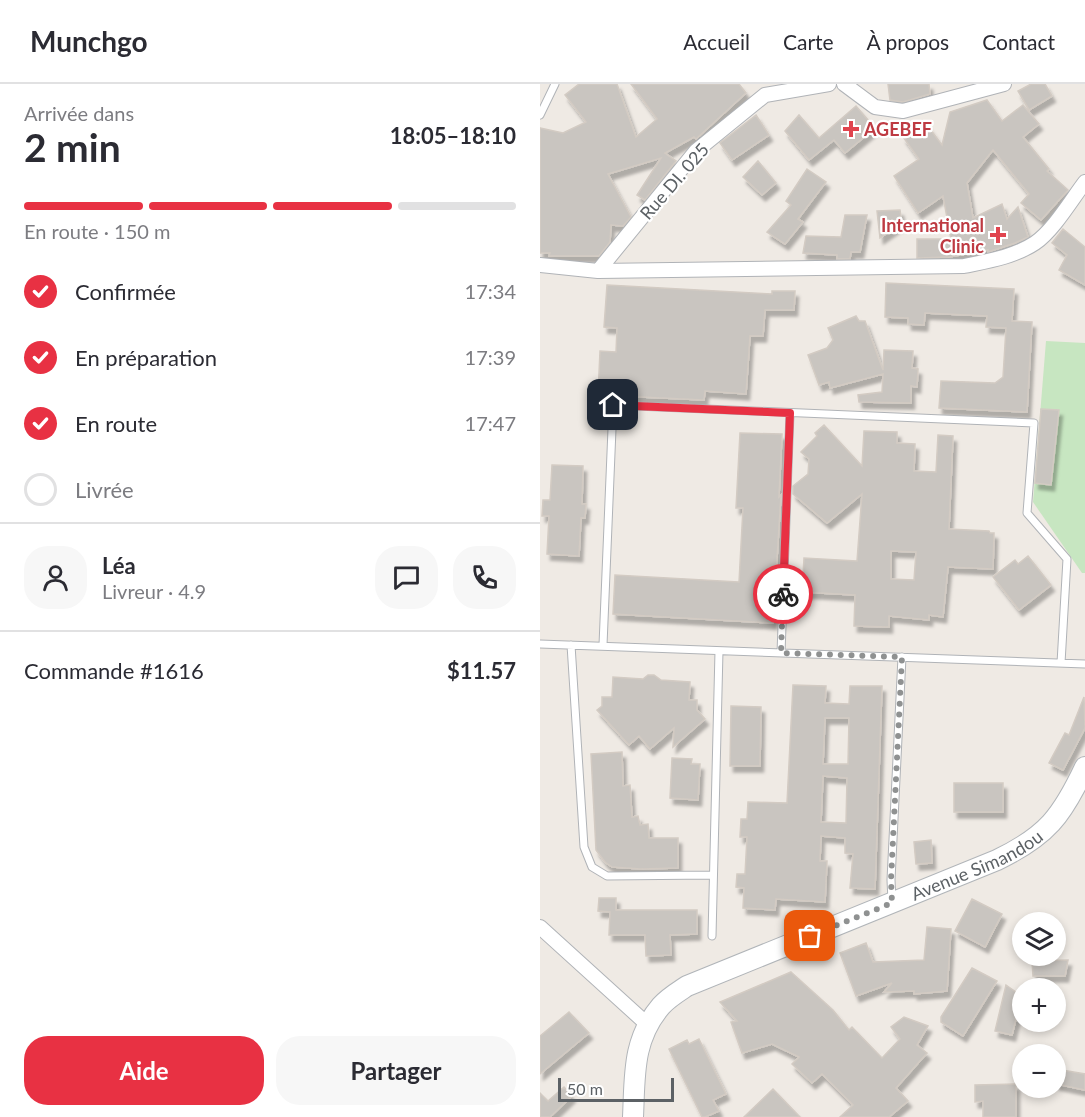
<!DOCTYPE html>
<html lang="fr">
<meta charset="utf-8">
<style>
:root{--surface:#fff;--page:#f7f7f7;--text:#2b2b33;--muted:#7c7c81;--line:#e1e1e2;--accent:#e83143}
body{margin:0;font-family:Lato,sans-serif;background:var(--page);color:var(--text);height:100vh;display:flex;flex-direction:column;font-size:22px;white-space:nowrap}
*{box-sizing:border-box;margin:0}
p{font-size:20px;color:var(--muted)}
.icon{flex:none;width:33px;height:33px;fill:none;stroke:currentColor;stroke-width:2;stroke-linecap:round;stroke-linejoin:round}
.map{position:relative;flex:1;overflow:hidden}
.sheet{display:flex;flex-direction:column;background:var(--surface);width:540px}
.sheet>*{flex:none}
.tools{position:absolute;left:472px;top:828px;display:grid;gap:12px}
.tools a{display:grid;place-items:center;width:54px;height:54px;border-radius:50%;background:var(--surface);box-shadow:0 3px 9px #0003;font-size:30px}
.scale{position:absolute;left:18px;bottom:15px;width:116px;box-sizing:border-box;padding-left:6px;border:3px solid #5c6165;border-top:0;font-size:16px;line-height:21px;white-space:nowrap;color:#5c6165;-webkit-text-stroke:4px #fff;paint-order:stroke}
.pin{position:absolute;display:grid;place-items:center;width:51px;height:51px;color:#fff;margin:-26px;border-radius:12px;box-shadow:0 3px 9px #0006}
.courier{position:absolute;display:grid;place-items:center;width:60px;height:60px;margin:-30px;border:4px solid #e83143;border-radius:50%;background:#fff;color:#222;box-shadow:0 2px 8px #0007}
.head em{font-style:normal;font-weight:700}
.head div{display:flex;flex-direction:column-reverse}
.head{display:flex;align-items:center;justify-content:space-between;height:102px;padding:0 24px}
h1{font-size:39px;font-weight:700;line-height:45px}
.bar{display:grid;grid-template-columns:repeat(4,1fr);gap:9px 6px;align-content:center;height:72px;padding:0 24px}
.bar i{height:8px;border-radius:4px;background:var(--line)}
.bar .on{background:var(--accent)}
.bar p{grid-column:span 4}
.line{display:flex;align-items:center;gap:15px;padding:0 24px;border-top:2px solid var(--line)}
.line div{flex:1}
.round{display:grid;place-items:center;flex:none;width:63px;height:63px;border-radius:24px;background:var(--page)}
ol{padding:0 24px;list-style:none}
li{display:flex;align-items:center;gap:18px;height:66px}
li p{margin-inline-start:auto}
li .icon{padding:6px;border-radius:50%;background:var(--accent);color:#fff;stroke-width:4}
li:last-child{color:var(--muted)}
li i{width:33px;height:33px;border:3px solid var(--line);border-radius:50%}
.cta{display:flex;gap:12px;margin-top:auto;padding:12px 24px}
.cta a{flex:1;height:69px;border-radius:24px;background:var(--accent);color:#fff;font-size:24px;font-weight:700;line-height:69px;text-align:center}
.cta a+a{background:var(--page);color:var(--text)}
header{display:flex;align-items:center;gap:36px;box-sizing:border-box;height:84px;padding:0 30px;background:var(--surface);border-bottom:2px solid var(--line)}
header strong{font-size:28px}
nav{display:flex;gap:33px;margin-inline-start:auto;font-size:21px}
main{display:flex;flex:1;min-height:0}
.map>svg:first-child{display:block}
</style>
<header>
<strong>Munchgo</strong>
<nav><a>Accueil</a><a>Carte</a><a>À propos</a><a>Contact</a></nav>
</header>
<main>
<section class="sheet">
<div class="head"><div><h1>2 min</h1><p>Arrivée dans</p></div><em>18:05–18:10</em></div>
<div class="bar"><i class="on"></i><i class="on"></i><i class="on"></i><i></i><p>En route · 150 m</p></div>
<ol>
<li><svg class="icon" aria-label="check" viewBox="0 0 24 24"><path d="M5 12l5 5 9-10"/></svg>Confirmée<p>17:34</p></li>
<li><svg class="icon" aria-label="check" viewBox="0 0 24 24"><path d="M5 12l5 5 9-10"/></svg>En préparation<p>17:39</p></li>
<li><svg class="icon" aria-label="check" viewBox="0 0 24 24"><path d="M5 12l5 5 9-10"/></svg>En route<p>17:47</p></li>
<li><i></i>Livrée</li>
</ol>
<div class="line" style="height:108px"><a class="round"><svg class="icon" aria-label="person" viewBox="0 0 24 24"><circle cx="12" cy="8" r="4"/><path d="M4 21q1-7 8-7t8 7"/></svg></a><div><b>Léa</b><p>Livreur · 4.9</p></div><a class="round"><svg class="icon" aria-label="chat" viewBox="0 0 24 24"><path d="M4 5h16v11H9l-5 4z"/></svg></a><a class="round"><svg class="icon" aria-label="phone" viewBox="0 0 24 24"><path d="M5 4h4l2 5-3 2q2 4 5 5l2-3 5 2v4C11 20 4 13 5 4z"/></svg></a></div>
<div class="line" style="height:78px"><div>Commande #1616</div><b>$11.57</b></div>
<div class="cta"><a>Aide</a><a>Partager</a></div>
</section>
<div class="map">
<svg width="545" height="1033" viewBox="0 0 545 1033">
<defs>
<filter id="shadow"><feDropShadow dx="3.5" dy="6" stdDeviation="1.5" flood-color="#0004"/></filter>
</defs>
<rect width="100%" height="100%" fill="#efeae4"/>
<path fill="#c7e6c1" d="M506,257L545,259V489H542L493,418Z"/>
<path fill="#c9c5c0" stroke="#d3cbc3" stroke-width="1.5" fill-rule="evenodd" filter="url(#shadow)" d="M39,0H77L96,53L117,35L91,0H199L206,9L156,55L154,53L125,69L136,77L105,116L97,111L121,74L68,90L91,133L83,142L71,141L70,158L59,172H9L10,169H0V44L23,49L46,38L25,11Z
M348,0H389L390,10L363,18L350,16Z
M491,0H505L512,12L489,26L478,7Z
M447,16L462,37L483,21L499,40L483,53L509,85L507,87L528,106L501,136L481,119L489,110L453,66L427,99L433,134L462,120L467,135L478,123L488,153L475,159L448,168V166L409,173L377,174V155H411L403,112L378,129L354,92L379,75L363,53L385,38L402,61L410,28Z
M316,22L335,44L305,69L294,56L269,76L245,47L259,31L279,54Z
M216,31L229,51L192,76L180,59Z
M218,77L236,99L222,111L203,93Z
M267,85L286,98L258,135L263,138L245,160L227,148L251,121L246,117Z
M360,126L362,139L340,154L337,127Z
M305,131H327L320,168H311L310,175H297V171L263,169L266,152L301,153Z
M523,145L545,163V201L519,186L527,171L512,159Z
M346,199L474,205L472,237L492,238L487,328L399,324L401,297L455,299L463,293L466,244L446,243L447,232L385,229L384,241L368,240V234L345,233Z
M67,201L232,210V207H255L254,226H225L223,252H210L206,310L165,307L164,316L58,311L60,267L76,268L77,244L64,243Z
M316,232L319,237H325L343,286L344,266L373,267L372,284L378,285L377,303L371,302V319L319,318L318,311L342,308L343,290L290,304L289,298L279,301L268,271L287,264L293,256L288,244Z
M501,325L519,326L511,401L495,399Z
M284,341L322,382L324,347L357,348V359L375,360L374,387L396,388L398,351L413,352L409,445L449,447L450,449H454L453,485L408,483L403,533L389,531V536L349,532V543L314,542L315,511L262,508L264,474L317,477L322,410L287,439L253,410V402L268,390L269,375L261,368L277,352L275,349ZM351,467L376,468L374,496L351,495Z
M200,349L242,350L239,413L241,411L233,539L73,530L75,491L199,498L203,424H196Z
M12,381L43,382L42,420H46L45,434H41L39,472L7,470L9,432H2L3,416H10Z
M488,472L511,501L479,526L453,493L475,476L478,480Z
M108,591H114L121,596L150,598L149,616H157V626L165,635L133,663L134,644L110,665L99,652L89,661L57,626L62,622V613H72L73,593L103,595Z
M253,601L286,602L285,619L309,620L310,602H342L335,805L310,804L313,770L305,769V754L281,752L280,777H287L285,818L236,815L235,826L203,824L204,804L196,803L197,790H205L207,753H200L201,735H207L208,718L247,719ZM285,634H309L308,680H283ZM283,692L307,694L306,739L281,738Z
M544,613L545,644L523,686L509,679L525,649L529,651Z
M191,622L221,623L220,682H190Z
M82,668L83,702L90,701L92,733L98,732L100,741L108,740L109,754H138V784L101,785L72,783L65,778L56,766L51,670Z
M132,674L152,675L151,680H160L158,716L130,714Z
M414,699H463V728H414Z
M391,756L392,779L376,780L374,758Z
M59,814H76V826H157V850L130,851L131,871L106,872L105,851H69L70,828L58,827Z
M432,815L462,830L445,863L415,847Z
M387,843L411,845L407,907L374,910V907L344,908L352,899L316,912L300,869L326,859L333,878L384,876Z
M528,876L525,892H493L492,877Z
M432,884L457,897L423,952L401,938V933Z
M251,888L293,926L309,946L312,943L342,974L360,955L351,943L364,933L388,942L377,961L387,969L356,1004L368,1017L349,1033H300L313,1021L282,990L272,999L252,980L259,973L232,960L202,969L191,938L197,937L180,918Z
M466,901L483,913V932L477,931L472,951L455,947Z
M29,928L49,949L0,990V952Z
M159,955L186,1010L173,1016L179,1027L165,1033H162L129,965L147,956L149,960Z
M516,985L545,990V1006L516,1000Z
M476,1000V1033H443V1017L435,1018V1001Z
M24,1003L32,1012L10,1033H0V1009L8,1017Z
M233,1005L260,1033H204Z"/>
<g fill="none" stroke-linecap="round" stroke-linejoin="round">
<g stroke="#b0b3b7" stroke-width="9">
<path id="service" d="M0,31L15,0
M0,560L545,580
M31,561L44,763L52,783L67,792L173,791
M63,561L73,321L494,339L487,429L527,475L521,579
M241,569L250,329
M352,817L351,796L362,573
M172,852L179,567"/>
</g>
<g stroke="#b0b3b7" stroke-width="16">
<path id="minor" d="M304,0L335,23L363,27L464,0
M0,181L58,187L424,182C448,177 474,173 495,159C513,147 532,115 545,98
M58,187L156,67L225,11L289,0
M0,843L108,941"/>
</g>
<g stroke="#b1b5b9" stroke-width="22">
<g id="secondary">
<path id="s1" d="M93,1033C95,992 92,956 121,922C128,914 138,908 147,902L457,776C507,752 522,732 545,683"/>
</g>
</g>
<use href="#service" stroke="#fff" stroke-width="7"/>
<use href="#minor" stroke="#fff" stroke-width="14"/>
<use href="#secondary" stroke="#fff" stroke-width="20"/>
</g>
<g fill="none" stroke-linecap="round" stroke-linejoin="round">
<path stroke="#8f9191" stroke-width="6" stroke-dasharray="0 10.8" d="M243,510L241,569L362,573L351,796L352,819L270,852"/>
<path stroke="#e83143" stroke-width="8" d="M73,321L250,329L243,510"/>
</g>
<g fill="#e0444e" stroke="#fff" stroke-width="2">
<path d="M308 36h6v6h6v6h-6v6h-6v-6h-6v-6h6z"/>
<path d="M455 142h6v6h6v6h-6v6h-6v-6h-6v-6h6z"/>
</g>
<g text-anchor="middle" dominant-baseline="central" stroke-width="4.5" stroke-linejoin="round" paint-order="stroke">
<g font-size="18" font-weight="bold" fill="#be3a42" stroke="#fff" text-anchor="start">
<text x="324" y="45">AGEBEF</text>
<text x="444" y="141" text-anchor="end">International<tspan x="444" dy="21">Clinic</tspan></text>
</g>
<g font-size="18" fill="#5c6165" stroke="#fff">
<text transform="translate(134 97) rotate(-49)">Rue DI. 025</text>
<text stroke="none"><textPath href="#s1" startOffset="464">Avenue Simandou</textPath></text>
</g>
</g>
</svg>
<div class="tools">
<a><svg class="icon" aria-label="layers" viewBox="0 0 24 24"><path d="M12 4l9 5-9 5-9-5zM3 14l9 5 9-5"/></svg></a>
<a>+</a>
<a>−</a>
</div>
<div class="scale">50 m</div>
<div class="pin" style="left:270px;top:852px;background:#ea580c"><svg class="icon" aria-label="bag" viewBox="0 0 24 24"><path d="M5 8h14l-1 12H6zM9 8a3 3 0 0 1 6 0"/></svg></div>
<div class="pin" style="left:73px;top:321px;background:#1f2937"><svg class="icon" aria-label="home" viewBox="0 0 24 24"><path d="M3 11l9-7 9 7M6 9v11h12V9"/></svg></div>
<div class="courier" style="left:243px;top:510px"><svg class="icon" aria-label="bike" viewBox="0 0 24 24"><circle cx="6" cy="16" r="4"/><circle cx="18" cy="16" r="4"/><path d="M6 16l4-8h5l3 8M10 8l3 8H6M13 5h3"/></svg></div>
</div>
</main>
